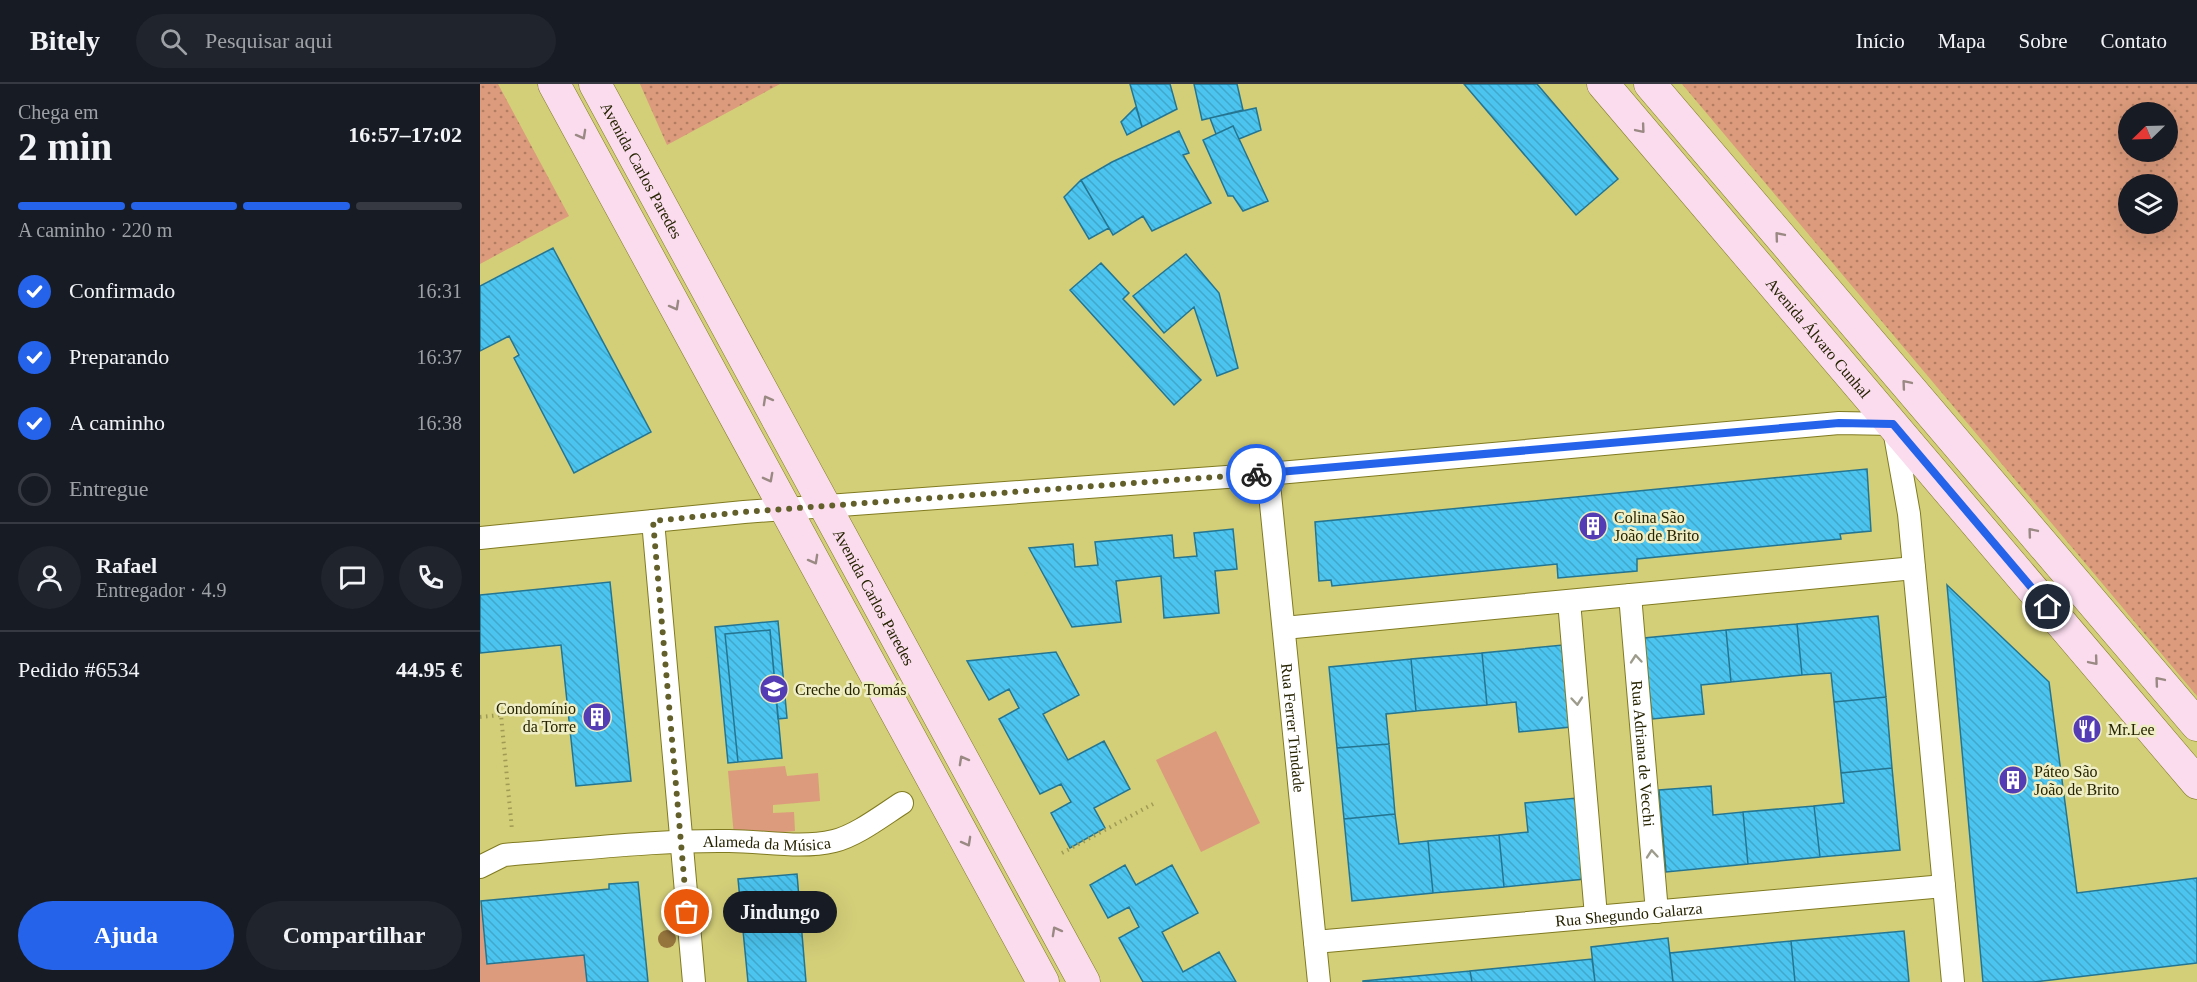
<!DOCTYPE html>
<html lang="pt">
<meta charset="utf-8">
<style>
:root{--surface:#171b24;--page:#20242c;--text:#f1f3f6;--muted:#9ea1a6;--line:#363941;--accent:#2563eb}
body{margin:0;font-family:Georgia,serif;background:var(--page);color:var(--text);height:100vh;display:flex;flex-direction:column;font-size:22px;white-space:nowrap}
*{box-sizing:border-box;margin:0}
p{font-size:20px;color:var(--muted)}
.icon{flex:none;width:33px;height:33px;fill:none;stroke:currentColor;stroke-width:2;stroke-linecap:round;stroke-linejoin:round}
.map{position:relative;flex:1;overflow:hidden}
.side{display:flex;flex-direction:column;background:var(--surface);width:480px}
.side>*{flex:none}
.needle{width:39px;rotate:247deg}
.buttons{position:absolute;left:1638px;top:18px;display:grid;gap:12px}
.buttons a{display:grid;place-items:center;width:60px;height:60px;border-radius:50%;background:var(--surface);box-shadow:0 6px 24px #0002;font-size:30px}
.pin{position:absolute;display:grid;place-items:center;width:51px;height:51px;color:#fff;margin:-26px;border:3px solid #fff;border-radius:50%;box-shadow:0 2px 6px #0007}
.courier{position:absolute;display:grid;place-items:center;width:60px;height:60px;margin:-30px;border:4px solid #2563eb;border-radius:50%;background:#fff;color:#222;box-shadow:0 2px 8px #0007}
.bubble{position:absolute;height:42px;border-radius:21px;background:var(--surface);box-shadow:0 6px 24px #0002;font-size:20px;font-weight:600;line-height:42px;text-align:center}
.head em{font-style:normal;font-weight:600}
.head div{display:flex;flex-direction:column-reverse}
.head{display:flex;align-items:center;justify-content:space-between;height:102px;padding:0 18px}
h1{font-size:39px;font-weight:600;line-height:45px}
.bar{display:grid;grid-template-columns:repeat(4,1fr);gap:9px 6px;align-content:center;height:72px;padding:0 18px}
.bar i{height:8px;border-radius:4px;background:var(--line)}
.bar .active{background:var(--accent)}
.bar p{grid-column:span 4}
.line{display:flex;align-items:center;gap:15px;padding:0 18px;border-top:2px solid var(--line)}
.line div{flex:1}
.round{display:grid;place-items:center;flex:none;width:63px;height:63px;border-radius:32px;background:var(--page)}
ol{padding:0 18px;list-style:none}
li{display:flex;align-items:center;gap:18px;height:66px}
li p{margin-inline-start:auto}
li .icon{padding:6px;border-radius:50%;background:var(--accent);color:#fff;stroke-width:4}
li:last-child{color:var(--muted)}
li i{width:33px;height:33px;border:3px solid var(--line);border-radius:50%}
.button{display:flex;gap:12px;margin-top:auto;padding:12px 18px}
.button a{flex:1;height:69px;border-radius:36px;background:var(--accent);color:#fff;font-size:24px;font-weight:600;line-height:69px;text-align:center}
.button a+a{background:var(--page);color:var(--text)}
header{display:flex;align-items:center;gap:36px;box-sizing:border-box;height:84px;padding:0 30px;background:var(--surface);border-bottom:2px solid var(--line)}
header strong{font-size:28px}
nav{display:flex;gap:33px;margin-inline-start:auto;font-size:21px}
.search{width:420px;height:54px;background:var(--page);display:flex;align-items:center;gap:15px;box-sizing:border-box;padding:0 21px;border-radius:33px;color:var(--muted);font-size:22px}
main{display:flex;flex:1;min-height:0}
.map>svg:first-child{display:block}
</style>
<header>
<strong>Bitely</strong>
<div class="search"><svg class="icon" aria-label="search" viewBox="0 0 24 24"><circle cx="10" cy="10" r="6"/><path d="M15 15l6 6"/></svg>Pesquisar aqui</div>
<nav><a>Início</a><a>Mapa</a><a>Sobre</a><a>Contato</a></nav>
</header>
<main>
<section class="side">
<div class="head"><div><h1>2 min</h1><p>Chega em</p></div><em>16:57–17:02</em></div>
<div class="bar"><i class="active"></i><i class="active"></i><i class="active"></i><i></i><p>A caminho · 220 m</p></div>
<ol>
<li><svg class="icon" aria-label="check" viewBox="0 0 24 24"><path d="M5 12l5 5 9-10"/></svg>Confirmado<p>16:31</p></li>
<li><svg class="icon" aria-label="check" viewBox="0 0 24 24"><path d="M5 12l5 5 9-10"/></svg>Preparando<p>16:37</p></li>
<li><svg class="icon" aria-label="check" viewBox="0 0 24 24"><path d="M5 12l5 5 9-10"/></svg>A caminho<p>16:38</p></li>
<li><i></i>Entregue</li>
</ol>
<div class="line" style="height:108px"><a class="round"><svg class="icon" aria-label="person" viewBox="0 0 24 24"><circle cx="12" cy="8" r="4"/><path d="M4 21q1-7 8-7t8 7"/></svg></a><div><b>Rafael</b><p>Entregador · 4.9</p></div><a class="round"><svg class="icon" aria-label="chat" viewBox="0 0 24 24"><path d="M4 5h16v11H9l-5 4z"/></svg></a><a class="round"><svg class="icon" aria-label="phone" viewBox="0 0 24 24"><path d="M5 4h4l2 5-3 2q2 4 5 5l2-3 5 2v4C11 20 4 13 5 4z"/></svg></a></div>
<div class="line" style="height:78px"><div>Pedido #6534</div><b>44.95 €</b></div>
<div class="button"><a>Ajuda</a><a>Compartilhar</a></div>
</section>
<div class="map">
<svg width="1717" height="898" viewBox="0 0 1717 898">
<defs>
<pattern id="grass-dots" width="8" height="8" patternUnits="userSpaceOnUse" patternTransform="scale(1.5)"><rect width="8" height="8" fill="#dc9b7c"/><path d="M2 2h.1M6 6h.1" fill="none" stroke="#b27e63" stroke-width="1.8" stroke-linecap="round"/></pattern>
<pattern id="building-back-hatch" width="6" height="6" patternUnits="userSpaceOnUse" patternTransform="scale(1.5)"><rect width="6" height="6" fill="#4bc4ef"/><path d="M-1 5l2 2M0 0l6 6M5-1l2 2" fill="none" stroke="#41a8cb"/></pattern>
</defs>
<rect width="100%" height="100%" fill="#d3ce78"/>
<path fill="url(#grass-dots)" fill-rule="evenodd" d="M0,0H18L89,132L0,180Z
M160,0H300L187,61Z
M1202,0H1717V612ZM1648,28H1688V68H1648ZM1648,100H1688V140H1648Z"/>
<path fill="#dc9b7c" d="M736,647L780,739L721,768L676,676Z
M305,682L307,692L338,689L340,717L293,721V729L314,728L315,747L254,752L248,687Z
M0,817L7,880L104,871L107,898H0Z"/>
<path fill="url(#building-back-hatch)" stroke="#257591" stroke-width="1.5" d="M650,0H690L697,25L662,43Z
M714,0H757L763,26L722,36Z
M984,0H1057L1138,95L1096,131Z
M656,23L662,43L647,51L641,38Z
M776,24L781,46L759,55L753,42L736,50L730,34Z
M753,42L788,117L763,127L753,112H748L723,56Z
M699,47L709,69L703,71L731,119L672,147L663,132L633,151L601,96L632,78Z
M601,96L629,144L609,155L584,113Z
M73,164L171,348L94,389L34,274L39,271L29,252L0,267V202Z
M706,170L739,209L758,284L737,292L714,223L684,249L653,212Z
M621,179L649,209L643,215L721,296L694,321L590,206Z
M1387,385L1391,447L1360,450L1361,455L1157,475V487L1078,494L1077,480L852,502L851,496L839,497L835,438Z
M753,445L757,485L735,487L739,529L684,534L681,492L636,497L641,538L592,543L549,464L593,460L595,483L618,481L615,458L692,451L694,474L717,472L714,449Z
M130,498L151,697L96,702L81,561L0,569V511Z
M1467,501L1569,598L1597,809L1717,794V879L1554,898H1503Z
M1398,532L1406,613L1354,618L1351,589L1322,591L1317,540Z
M298,537L307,634L298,635L290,546L245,550L258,678L248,679L235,543Z
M1317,540L1322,591L1251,598L1246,546Z
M290,546L302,674L258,678L245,550Z
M1246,546L1251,598L1221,601L1224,630L1172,635L1164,554Z
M1083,561L1091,643L1039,648L1036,618L1007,621L1002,569Z
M576,568L599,611L563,630L588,676L624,657L650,705L614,724L625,744L590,764L571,729L591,718L581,700L560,710L519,635L539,624L529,605L509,616L487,577Z
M1002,569L1007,621L936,627L931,575Z
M931,575L936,627L906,630L909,660L857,664L849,583Z
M1406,613L1412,684L1361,689L1354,618Z
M909,660L915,730L864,735L857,664Z
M1412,684L1420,766L1340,773L1334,722L1364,719L1361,689Z
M1231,702L1233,731L1263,728L1268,780L1186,788L1179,706Z
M1097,714L1105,795L1024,803L1019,751L1048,748L1045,719Z
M1334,722L1340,773L1268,780L1263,728Z
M915,730L919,760L948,757L953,809L872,817L864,735Z
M1019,751L1024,803L953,809L948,757Z
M645,781L656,801L692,781L718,829L682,848L703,888L739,868L756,898H663L639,854L659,843L649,823L628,834L610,801Z
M317,790L326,898H268L258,795Z
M158,798L168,898H107L104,871L7,880L1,817L129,805V800Z
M1424,847L1429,898H1315L1311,857Z
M1188,854L1193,898H1115L1111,863Z
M1311,857L1315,898H1193L1190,869Z
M1112,875L1115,898H992L990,887Z
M990,887L992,898H883V897Z"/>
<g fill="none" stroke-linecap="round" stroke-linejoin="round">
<g stroke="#807b20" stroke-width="24">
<g id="street">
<path id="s1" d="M788,390L839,898"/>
<path d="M173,437L214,898"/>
<path d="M0,454L264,428L788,390L1359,339L1413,340L1429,430L1473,898"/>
<path id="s2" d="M1150,511L1177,828"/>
<path d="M1089,517L1116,832"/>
<path d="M804,544L1434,484"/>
<path id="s3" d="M0,783L24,771L34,770C105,765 177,756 249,757C284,757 320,765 354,757C376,752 403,731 422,719"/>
<path id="s4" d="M835,858L1464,802"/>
</g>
</g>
<g stroke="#807b20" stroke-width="33">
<g id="secondary">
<path d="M74,0L563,898"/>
<path id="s5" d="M115,0L604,898"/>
<path id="s6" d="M1123,0L1717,699"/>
<path d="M1170,0L1717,641"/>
</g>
</g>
<path stroke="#9f9b54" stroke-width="4" stroke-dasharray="1.5 4.5" stroke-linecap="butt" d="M0,633L21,631L32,746
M582,769L673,720"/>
<use href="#street" stroke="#fff" stroke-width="22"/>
<use href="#secondary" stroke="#fadcee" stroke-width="32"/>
</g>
<circle fill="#96753d" cx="187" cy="855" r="9"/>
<defs><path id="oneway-chevron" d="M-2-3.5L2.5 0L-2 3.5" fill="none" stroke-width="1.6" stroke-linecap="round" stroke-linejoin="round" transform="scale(1.5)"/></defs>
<g stroke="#9a8983">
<use href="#oneway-chevron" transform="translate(1161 45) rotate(50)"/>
<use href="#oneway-chevron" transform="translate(102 51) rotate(61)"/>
<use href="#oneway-chevron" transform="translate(1299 152) rotate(-130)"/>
<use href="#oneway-chevron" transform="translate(195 222) rotate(61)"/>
<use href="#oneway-chevron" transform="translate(1426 300) rotate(-130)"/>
<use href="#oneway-chevron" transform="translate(287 316) rotate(-119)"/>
<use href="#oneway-chevron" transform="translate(289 394) rotate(62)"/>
<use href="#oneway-chevron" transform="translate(1552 448) rotate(-130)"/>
<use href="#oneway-chevron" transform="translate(334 476) rotate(61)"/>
<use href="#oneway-chevron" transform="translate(1614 577) rotate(50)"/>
<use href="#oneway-chevron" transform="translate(1679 597) rotate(-130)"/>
<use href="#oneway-chevron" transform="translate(483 676) rotate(-119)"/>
<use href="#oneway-chevron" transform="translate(487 758) rotate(61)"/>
<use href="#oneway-chevron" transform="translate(576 847) rotate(-119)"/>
</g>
<g stroke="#9d9c8c">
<use href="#oneway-chevron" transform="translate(1156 575) rotate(-95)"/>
<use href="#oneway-chevron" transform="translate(1097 617) rotate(85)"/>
<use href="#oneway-chevron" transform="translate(1172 770) rotate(-95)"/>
</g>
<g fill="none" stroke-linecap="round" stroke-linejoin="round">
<path stroke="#625f2a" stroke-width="6" stroke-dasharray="0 10.8" d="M207,828L173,437L264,428L776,390"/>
<path stroke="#2563eb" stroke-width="8" d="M776,390L1359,339L1413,340L1568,523"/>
</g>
<defs>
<g id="building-disc" transform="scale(1.5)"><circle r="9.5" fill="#543db4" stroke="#eeedc3"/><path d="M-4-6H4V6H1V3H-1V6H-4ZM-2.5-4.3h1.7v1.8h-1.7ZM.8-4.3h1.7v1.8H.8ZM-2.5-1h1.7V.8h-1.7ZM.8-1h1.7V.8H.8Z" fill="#fff"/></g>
<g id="school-disc" transform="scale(1.5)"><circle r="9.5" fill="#543db4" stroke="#eeedc3"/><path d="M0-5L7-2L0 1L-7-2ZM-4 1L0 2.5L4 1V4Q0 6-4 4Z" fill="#fff"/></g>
<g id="restaurant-disc" transform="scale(1.5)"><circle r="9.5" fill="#543db4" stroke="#eeedc3"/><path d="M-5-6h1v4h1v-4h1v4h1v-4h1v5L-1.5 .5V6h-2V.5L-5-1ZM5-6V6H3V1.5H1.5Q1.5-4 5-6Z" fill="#fff"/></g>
</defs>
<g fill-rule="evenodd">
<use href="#building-disc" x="1113" y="442"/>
<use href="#school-disc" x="294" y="605"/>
<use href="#building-disc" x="117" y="633"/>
<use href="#restaurant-disc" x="1607" y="645"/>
<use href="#building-disc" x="1533" y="696"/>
</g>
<g text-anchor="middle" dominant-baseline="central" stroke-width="5" stroke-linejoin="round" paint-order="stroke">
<g font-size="16" fill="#252300" stroke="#eeedc3">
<text stroke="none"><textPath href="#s5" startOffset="98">Avenida Carlos Paredes</textPath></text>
<text stroke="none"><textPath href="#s6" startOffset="333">Avenida Álvaro Cunhal</textPath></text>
<text stroke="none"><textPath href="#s5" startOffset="584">Avenida Carlos Paredes</textPath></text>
<text stroke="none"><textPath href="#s1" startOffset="255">Rua Ferrer Trindade</textPath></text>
<text stroke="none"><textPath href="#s2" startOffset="159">Rua Adriana de Vecchi</textPath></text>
<text stroke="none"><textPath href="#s3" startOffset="290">Alameda da Música</textPath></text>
<text stroke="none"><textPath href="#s4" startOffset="315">Rua Shegundo Galarza</textPath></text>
</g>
<g font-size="16" fill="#252300" stroke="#eeedc3" text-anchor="start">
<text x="1134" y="433">Colina São<tspan x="1134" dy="18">João de Brito</tspan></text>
<text x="315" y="605">Creche do Tomás</text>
<text x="96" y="624" text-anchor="end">Condomínio<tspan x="96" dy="18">da Torre</tspan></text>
<text x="1628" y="645">Mr.Lee</text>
<text x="1554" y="687">Páteo São<tspan x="1554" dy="18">João de Brito</tspan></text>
</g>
</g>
</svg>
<div class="buttons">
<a><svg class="needle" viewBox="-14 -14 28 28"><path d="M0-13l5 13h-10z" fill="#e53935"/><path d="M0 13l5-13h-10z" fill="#9ea1a6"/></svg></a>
<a><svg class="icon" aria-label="layers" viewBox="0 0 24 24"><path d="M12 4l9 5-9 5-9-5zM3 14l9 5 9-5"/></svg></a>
</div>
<div class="pin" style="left:207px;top:828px;background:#ea580c"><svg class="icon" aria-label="bag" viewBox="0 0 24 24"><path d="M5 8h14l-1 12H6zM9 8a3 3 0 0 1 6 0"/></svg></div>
<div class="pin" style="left:1568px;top:523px;background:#1f2937"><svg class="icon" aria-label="home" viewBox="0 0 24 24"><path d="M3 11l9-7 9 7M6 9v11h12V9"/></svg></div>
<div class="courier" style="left:776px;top:390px"><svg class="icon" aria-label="bike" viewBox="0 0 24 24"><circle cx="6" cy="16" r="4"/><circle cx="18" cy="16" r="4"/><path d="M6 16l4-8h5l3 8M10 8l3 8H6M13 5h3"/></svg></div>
<div class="bubble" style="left:243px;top:807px;width:114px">Jindungo</div>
</div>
</main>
